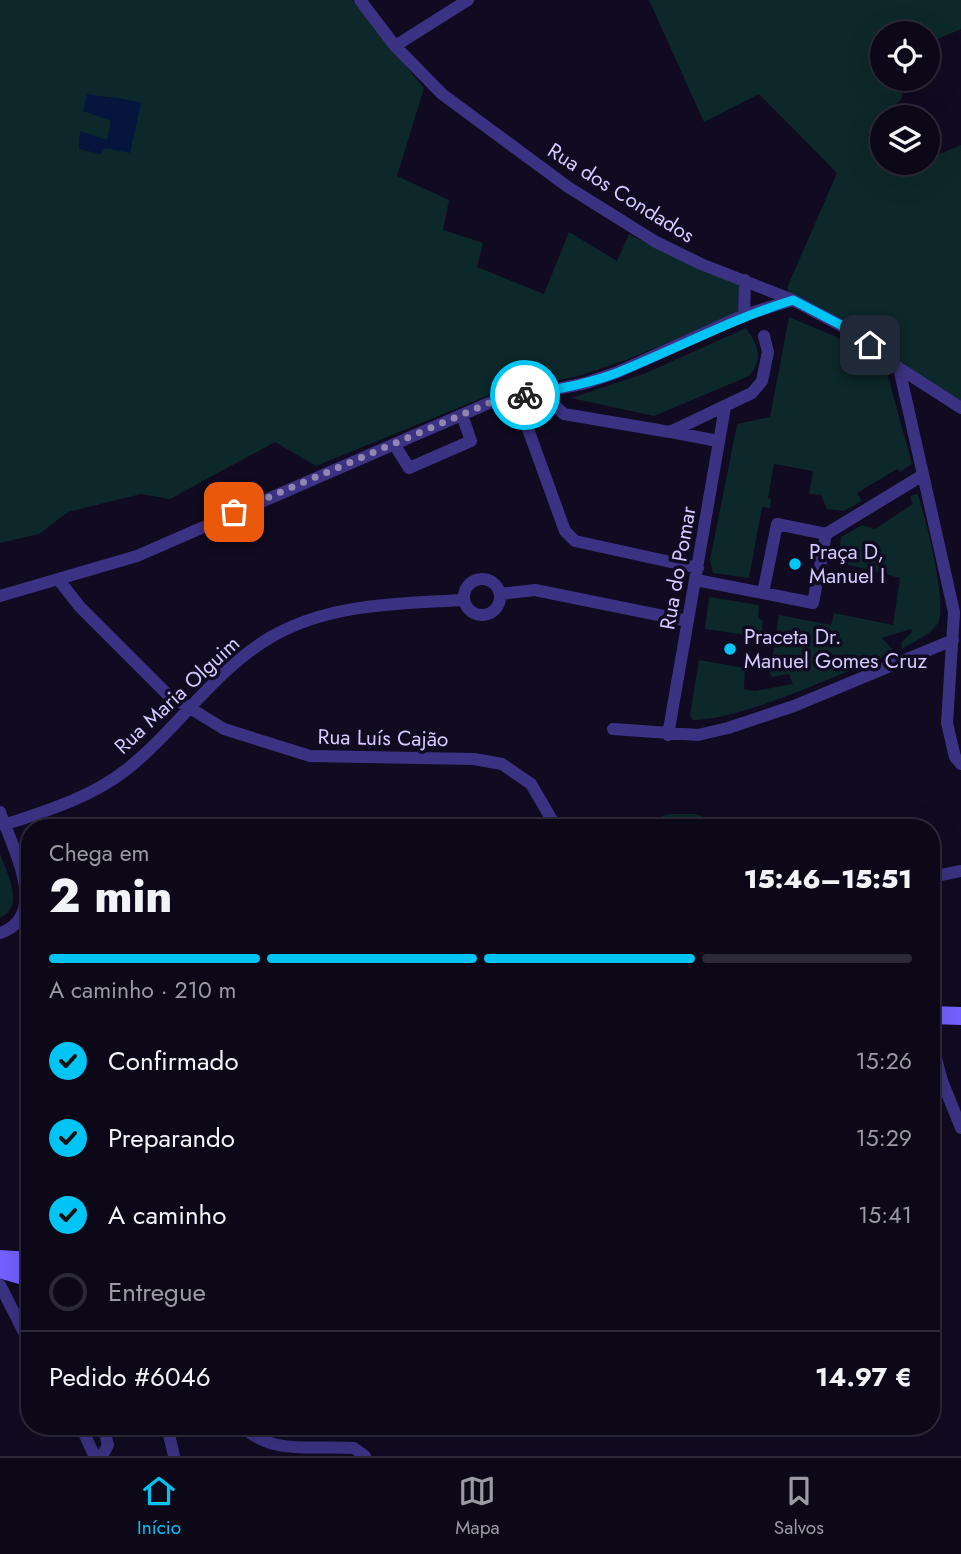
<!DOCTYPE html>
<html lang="pt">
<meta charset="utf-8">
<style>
:root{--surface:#0c0818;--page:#151121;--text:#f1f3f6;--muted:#9a9aa2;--line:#2c2937;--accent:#00c5f4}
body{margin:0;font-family:Jost,sans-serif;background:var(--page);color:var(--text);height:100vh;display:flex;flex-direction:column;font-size:26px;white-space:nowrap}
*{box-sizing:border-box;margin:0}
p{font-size:23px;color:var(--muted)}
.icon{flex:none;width:38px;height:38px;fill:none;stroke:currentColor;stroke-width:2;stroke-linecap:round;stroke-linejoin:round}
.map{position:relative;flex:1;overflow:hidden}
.sheet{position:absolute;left:21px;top:819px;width:919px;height:616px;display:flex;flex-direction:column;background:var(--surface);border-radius:28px;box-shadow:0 7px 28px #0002,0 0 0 2px var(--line)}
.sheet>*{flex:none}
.controls{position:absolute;left:870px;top:21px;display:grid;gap:14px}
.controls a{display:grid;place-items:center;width:70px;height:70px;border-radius:50%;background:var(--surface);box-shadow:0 7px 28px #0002,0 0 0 2px var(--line);font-size:35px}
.pin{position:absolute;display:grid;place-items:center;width:60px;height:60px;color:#fff;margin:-30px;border-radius:14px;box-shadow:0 4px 10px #0006}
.courier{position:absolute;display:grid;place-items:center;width:70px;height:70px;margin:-35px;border:5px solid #00c5f4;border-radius:50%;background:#fff;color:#222;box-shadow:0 2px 9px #0007}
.head em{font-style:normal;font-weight:800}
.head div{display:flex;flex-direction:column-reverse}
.head{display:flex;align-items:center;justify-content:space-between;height:119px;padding:0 28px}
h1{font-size:46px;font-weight:800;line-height:52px}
.bar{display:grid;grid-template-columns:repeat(4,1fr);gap:10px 7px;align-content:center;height:84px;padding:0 28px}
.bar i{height:9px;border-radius:5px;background:var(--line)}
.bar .active{background:var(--accent)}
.bar p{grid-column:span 4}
.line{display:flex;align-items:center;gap:18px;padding:0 28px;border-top:2px solid var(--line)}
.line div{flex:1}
ol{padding:0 28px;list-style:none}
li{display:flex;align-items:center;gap:21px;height:77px}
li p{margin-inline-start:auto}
li .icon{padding:7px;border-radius:50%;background:var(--accent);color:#111;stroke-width:4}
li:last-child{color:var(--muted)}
li i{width:38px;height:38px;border:4px solid var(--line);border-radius:50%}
.menu{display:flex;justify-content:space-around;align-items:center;height:98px;border-top:2px solid var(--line);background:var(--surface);font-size:19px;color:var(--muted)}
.menu a{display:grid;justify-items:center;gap:4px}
.menu .active{color:var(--accent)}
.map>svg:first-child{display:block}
</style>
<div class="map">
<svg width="961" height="1456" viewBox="0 0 961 1456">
<rect width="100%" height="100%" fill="#100b20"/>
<path fill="#0d282a" d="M0,0H352L424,88L397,176L449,200L443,230L483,243L477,267L544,294L569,232L617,261L629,234L667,254L739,283L738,313L626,360L575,377L497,392L316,466L275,442L170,499L141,494L68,512L39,534L0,543Z
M649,0H961V29L928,43V33H882V79H903L902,98L867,134L882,154V163H889L896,171L917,163H928V159L961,145V408L793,300L787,288L837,173L759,94L704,122Z
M789,317L853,344L886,369L912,464L900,472L897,469L857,493L862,501L844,511L827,509L821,495L809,494L813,471L774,464L768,498L771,499L770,508L762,507L749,578L713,573L710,560L737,424L770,417Z
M746,328C758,345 764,359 749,376L654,416L571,398L646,373Z
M917,493C925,513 948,605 938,623C931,635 913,642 902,649L901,643L912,632L911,629L882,638L895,652C845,671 744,720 693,720L690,715L699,660L745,668L744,689L755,691L793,684L789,674L772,677L770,674L779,615L831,625L834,613L893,625L900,578L838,562L841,537L862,525L875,529L913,504L910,497Z
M709,597L759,605L758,618L763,621L761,637L705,629Z
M670,814H695L707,818L705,828H643L657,818Z
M0,854C7,874 26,906 0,918Z"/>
<path fill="#05153e" d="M87,94C106,98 122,97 141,103L130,153L106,148L100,154L79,149L80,131L107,140L111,121L83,111Z"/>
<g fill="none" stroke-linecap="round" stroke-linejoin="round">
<path stroke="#3c3283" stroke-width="12" d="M360,0L395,46L442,94L568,187L656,242L701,264L793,300L855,333L899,368L961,408
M395,46L468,0
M745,280L744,315L793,300
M899,368L954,612L947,723L955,757L961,764
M549,391L554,405L564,414L670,432L752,393L762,381L768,352L764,336
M516,396L565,531L575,541L698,568
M671,432L718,441
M394,444L409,468L471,441L462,415
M777,524L826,534L813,603L763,593Z
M826,534L923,475
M464 597a18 18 0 1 1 36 0a18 18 0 1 1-36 0Z
M58,579L80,607L167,694L224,729L310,756L474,759L502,764L531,784L552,820L550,828
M696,580L763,593
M500,594L535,590L688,621
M0,596L137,556L489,403L586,383L618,372L744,315
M613,729L698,735L728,728L794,706L953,640
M668,735L725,407
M0,812C12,847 51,916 0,933
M4,825C46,811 90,798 126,770C178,729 213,671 271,637C330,603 398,604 463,600
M931,877L961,871
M931,1039L942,1081L961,1128
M0,1285L30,1344
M85,1426L84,1433L94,1455L99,1456
M167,1426L174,1456
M242,1426C272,1456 315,1445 354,1448L365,1456
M102,1456L108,1445L103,1426"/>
<path stroke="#7360ff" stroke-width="18" d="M931,1015L961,1016
M0,1259L30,1261
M0,1269L30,1278"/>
</g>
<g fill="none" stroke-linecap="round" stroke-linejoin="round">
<path stroke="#9086b1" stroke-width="7" stroke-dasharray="0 12.6" d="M234,512L489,403L525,395"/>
<path stroke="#00c5f4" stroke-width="9" d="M525,395C556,389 589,384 619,372C678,348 732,319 793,300L856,333L870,345"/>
</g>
<g fill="#00c5f4" stroke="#100b20" stroke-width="2.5">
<circle cx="795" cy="564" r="7"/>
<circle cx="730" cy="649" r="7"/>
</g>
<g text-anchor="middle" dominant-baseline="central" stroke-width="7" stroke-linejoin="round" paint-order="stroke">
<g font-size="21" fill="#d5c9ff" stroke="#100b20">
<text transform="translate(621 193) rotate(32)">Rua dos Condados</text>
<text transform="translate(678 568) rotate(-80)">Rua do Pomar</text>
<text transform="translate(177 695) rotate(-43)">Rua Maria Olguim</text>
<text transform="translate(383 738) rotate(1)">Rua Luís Cajão</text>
</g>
<g font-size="21" fill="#d5c9ff" stroke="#100b20" text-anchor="start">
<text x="809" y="552">Praça D,<tspan x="809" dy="24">Manuel I</tspan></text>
<text x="744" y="637">Praceta Dr.<tspan x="744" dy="24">Manuel Gomes Cruz</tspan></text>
</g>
</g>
</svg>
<div class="controls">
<a><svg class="icon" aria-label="locate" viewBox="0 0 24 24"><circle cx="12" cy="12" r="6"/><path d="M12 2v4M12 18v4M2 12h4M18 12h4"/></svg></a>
<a><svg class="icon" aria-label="layers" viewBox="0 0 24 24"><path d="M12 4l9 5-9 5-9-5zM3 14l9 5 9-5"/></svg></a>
</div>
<div class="pin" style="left:234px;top:512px;background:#ea580c"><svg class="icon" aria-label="bag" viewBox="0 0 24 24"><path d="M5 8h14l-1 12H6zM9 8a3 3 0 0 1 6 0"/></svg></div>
<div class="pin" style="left:870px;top:345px;background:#1f2937"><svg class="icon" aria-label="home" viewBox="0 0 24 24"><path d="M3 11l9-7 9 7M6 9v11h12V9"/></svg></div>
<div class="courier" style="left:525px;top:395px"><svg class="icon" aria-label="bike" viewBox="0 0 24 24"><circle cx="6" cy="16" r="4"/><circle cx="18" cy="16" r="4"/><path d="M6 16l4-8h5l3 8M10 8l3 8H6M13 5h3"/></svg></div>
<section class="sheet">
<div class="head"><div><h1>2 min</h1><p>Chega em</p></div><em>15:46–15:51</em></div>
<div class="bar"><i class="active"></i><i class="active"></i><i class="active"></i><i></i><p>A caminho · 210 m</p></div>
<ol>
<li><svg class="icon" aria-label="check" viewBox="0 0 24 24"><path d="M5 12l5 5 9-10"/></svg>Confirmado<p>15:26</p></li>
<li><svg class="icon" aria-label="check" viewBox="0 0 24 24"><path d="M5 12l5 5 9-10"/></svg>Preparando<p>15:29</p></li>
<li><svg class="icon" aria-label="check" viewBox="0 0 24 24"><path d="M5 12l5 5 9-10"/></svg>A caminho<p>15:41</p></li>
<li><i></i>Entregue</li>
</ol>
<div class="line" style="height:91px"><div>Pedido #6046</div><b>14.97 €</b></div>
</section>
</div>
<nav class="menu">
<a class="active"><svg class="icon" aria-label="home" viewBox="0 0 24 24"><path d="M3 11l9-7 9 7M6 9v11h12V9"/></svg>Início</a>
<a><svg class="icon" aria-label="map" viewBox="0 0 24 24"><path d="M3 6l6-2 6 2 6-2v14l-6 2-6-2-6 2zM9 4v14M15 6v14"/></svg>Mapa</a>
<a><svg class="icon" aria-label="saved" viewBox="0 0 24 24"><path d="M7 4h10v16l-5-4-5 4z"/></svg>Salvos</a>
</nav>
